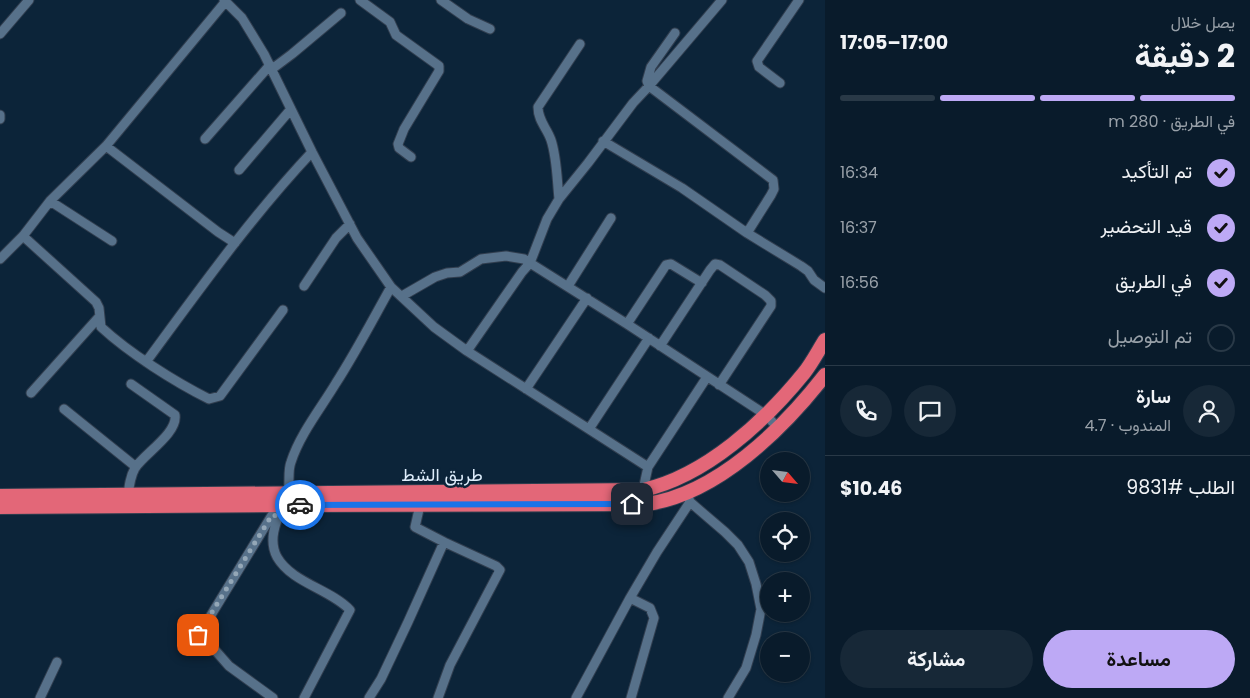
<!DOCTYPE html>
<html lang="ar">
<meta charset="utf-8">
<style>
:root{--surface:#091b2b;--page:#172837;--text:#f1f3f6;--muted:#99a1a9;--line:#293947;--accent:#bda9f5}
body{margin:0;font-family:Poppins,Vazirmatn,sans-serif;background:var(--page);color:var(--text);direction:rtl;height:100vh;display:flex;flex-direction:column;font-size:19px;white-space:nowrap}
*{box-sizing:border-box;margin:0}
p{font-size:16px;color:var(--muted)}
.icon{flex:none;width:28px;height:28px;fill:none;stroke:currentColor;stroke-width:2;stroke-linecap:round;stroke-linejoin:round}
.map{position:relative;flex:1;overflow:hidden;direction:ltr}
.side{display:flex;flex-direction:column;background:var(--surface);width:425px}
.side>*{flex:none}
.needle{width:32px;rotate:118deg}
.controls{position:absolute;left:760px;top:452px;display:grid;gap:10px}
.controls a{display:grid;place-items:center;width:50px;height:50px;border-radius:50%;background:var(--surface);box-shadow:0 1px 4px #0004,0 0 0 1px var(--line);font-size:25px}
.pin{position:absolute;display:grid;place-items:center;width:42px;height:42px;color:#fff;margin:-21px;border-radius:10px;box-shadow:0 2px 8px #0006}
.courier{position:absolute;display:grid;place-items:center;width:50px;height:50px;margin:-25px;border:4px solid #1a73e8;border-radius:50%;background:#fff;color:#222;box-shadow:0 1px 6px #0007}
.overview em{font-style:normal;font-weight:700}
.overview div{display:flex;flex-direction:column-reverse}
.overview{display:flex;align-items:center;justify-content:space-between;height:85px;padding:0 15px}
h1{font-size:32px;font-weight:700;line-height:38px}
.bar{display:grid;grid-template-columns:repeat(4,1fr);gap:8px 5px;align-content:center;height:60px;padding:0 15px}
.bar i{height:6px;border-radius:4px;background:var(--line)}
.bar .on{background:var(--accent)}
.bar p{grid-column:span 4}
.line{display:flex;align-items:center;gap:12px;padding:0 15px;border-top:1px solid var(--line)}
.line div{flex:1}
.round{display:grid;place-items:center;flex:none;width:52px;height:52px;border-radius:26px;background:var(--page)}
ol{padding:0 15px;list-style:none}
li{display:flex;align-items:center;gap:15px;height:55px}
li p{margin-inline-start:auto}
li .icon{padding:5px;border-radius:50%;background:var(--accent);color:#111;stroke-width:4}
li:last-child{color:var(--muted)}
li i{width:28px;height:28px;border:2px solid var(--line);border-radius:50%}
.primary-button{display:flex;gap:10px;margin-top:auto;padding:10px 15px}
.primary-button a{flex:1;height:58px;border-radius:30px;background:var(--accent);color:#111;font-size:20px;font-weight:700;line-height:58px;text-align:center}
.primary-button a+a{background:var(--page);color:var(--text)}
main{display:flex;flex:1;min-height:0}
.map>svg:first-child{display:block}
</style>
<main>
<section class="side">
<div class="overview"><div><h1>2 دقيقة</h1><p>يصل خلال</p></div><em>17:00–17:05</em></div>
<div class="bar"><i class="on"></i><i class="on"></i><i class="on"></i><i></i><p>في الطريق · 280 m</p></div>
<ol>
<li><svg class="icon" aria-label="check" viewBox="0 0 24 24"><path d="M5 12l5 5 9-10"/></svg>تم التأكيد<p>16:34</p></li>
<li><svg class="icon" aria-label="check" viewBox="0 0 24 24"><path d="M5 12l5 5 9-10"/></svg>قيد التحضير<p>16:37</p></li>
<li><svg class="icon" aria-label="check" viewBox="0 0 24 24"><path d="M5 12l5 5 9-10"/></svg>في الطريق<p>16:56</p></li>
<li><i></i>تم التوصيل</li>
</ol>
<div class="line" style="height:90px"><a class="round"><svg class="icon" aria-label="person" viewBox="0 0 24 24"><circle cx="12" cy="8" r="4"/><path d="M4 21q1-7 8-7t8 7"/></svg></a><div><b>سارة</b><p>المندوب · 4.7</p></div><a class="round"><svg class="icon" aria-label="chat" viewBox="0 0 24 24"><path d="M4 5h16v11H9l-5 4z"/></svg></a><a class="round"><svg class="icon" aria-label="phone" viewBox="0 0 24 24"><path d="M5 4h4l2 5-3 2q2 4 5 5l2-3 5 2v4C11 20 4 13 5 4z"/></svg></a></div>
<div class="line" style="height:65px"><div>الطلب #9831</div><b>$10.46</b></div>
<div class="primary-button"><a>مساعدة</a><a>مشاركة</a></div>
</section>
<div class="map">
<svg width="825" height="698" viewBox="0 0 825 698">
<rect width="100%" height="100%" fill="#0c2439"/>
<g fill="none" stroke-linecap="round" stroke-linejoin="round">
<g stroke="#313e4f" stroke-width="11">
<path id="minor" d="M224,0L242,18L264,54L312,152L357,238L391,287L434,327L467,351L648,467L643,490
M360,0L390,22L396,35L439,66V71L404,129L398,144L399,148L411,157
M441,0L468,19L490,29
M675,33L651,67L647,81L649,86L773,180L774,189L771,195L747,233
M0,34L29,0
M272,69L292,54L341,13
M780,83L759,67L757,61L799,0
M0,115V119
M205,139L270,65
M603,141L682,188L747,233L801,266L808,271L814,280L825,288
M106,146L218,232L235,243
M239,170L291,109
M559,199C557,180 557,158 551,140C547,128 538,121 538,107L580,44
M50,201L112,241
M23,236L96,302L99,308L101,327C129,353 175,382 209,399L220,396L283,310
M0,259L23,236L50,201L106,146L226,1
M304,286L336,238L350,224
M568,286L611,218
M402,296L435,277L447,273L460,272L481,259L506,256L524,259L530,263L547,219L559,199L588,163L633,103L649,86L722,0
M627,324L666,265L671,264L702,283
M660,346L710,270L715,264L720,265L765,295L771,301V306L719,385
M467,351L522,272L530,263L627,324L766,415L778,428
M146,362C199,290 251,217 312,152
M526,389L587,298
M31,393L99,317
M64,409L136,467
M589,429L649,338
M648,467L707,377
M687,493L690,502L725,532L738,545L749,562L756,584L761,609L756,635L746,668L728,698
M128,496C129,486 130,477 135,468C144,454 178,433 175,415L131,384
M198,635L207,641L229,666L273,698
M191,648L272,515L279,516
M40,698L57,662
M304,698L350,610C330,589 292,583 277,557C266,536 280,515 287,495C291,485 287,472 291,462C300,434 321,408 336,383C356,352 373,319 391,287
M369,698L381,679L408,622L444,542L415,527L420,505
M438,698L450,665L500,570L496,566L444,542
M576,698L630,598
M631,698L654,618L650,608L630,598L657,552L690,502"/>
</g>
<g stroke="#313e4f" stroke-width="16">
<path id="highway" d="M0,496L643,490C706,476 765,421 804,373C812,363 818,351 825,340
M0,507L283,505L647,504C717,494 783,429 825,375"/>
</g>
<use href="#minor" stroke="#57718a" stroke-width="9"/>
<use href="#highway" stroke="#e36778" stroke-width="14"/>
</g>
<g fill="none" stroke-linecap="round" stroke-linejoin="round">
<path stroke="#94a7b7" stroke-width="5" stroke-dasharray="0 9" d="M198,635L272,515L279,516L283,505H300"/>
<path stroke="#1a73e8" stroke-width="6" d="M300,505L632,504"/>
</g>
<g text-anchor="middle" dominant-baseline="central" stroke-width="5" stroke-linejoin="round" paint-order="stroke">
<g font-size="18" fill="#deedfb" stroke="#0c2439">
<text x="442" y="474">طريق الشط</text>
</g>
</g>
</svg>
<div class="controls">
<a><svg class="needle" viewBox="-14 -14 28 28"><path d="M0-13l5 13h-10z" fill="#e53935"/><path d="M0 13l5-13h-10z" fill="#99a1a9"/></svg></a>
<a><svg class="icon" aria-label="locate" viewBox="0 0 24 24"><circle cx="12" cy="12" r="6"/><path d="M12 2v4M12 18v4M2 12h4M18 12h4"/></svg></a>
<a>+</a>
<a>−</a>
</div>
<div class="pin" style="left:198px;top:635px;background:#ea580c"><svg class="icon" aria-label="bag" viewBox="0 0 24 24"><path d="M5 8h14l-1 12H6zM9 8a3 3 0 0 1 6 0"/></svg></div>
<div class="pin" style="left:632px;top:504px;background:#1f2937"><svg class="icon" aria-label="home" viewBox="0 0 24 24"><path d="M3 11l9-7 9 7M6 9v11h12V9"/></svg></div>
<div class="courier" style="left:300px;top:505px"><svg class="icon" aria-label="car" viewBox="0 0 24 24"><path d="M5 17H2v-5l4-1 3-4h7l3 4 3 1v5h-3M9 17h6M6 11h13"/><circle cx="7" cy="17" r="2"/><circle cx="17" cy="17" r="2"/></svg></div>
</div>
</main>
